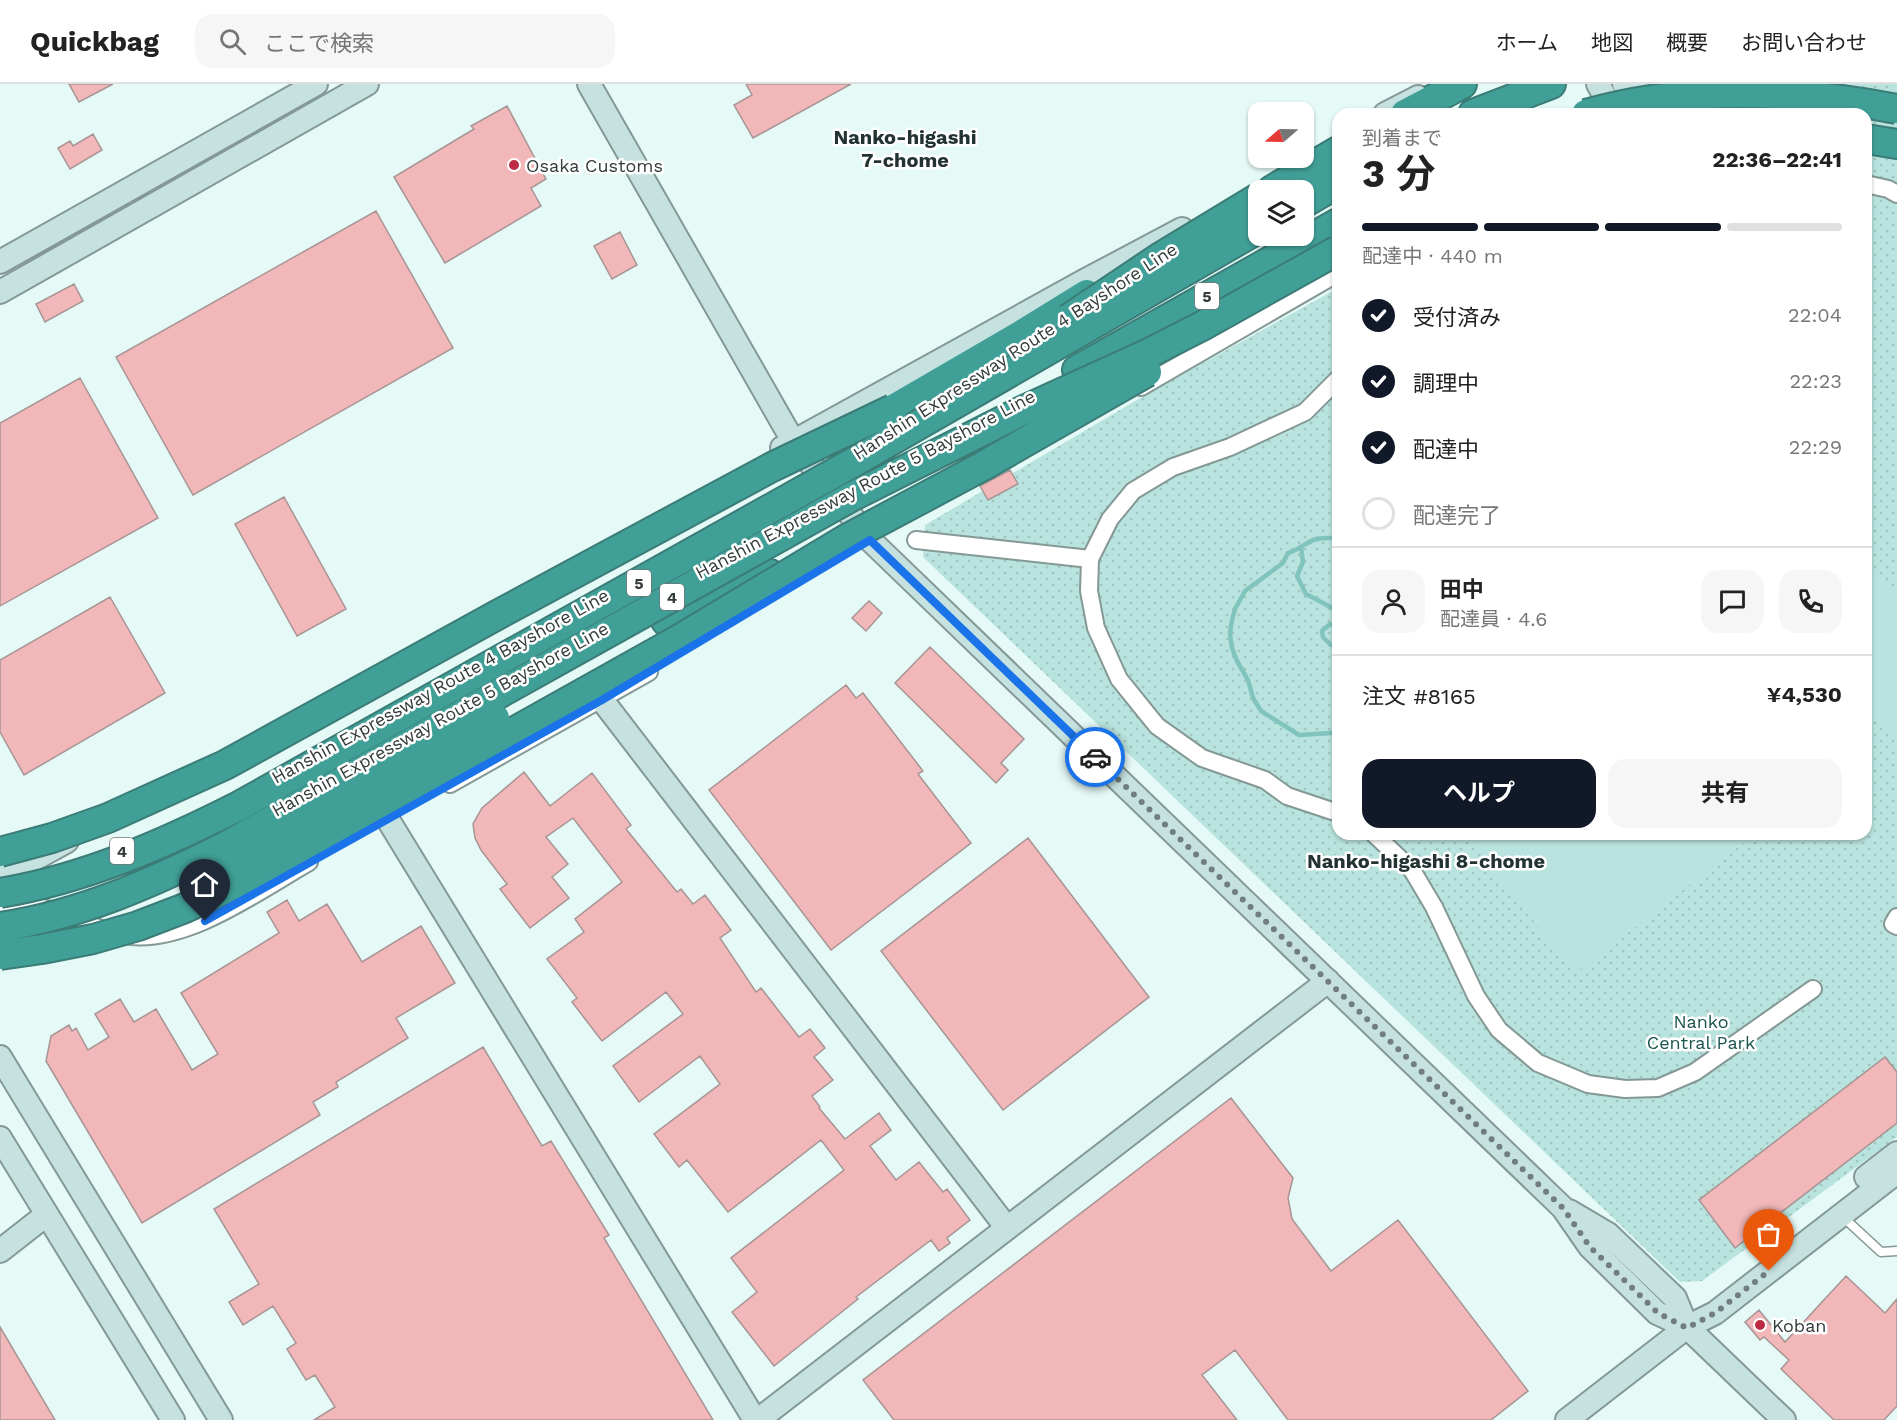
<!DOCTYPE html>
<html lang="ja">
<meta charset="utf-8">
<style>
:root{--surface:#fff;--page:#f6f6f6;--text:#222;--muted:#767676;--line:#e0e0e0;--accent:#111827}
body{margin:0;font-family:"Work Sans","Noto Sans JP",sans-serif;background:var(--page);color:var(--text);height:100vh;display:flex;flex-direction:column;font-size:22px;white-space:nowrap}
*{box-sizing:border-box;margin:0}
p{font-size:20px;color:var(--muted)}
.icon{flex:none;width:33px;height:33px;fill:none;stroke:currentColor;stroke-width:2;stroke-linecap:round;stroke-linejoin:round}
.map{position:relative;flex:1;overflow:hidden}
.panel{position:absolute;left:1332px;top:24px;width:540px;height:732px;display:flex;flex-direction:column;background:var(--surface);border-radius:18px;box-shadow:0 2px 4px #0004}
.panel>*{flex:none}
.needle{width:39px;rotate:250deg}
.fabs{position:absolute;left:1248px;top:18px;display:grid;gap:12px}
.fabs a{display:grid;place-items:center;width:66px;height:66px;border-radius:12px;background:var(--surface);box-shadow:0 2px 4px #0004;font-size:30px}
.pin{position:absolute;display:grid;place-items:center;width:51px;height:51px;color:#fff;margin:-62px -26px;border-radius:50% 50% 50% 0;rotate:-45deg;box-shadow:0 0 6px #0007}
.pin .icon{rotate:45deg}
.courier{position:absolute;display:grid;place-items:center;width:60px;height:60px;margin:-30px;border:4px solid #1a73e8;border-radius:50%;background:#fff;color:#222;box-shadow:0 2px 8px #0007}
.head em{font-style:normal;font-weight:700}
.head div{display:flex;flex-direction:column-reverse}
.head{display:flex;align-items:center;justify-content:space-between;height:102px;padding:0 30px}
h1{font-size:39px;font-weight:700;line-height:45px}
.bar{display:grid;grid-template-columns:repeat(4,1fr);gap:9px 6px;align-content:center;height:72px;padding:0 30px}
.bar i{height:8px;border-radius:4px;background:var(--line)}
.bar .on{background:var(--accent)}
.bar p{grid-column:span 4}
.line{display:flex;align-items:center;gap:15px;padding:0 30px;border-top:2px solid var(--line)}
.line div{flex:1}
.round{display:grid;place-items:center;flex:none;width:63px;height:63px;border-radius:18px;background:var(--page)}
ol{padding:0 30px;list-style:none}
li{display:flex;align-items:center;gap:18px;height:66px}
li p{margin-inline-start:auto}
li .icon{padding:6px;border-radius:50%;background:var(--accent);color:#fff;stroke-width:4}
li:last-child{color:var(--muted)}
li i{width:33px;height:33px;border:3px solid var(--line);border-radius:50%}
.action{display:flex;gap:12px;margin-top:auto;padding:12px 30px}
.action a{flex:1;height:69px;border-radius:18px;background:var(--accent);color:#fff;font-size:24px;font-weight:700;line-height:69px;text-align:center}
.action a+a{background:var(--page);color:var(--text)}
header{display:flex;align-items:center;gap:36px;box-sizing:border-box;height:84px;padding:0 30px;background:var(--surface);border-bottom:2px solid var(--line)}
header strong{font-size:28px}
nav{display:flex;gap:33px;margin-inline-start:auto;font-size:21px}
.search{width:420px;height:54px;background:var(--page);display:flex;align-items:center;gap:15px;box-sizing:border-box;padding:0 21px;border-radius:18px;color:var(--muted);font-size:22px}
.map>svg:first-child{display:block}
</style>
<header>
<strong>Quickbag</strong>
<div class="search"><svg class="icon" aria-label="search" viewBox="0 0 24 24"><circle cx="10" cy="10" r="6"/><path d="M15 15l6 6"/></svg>ここで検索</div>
<nav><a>ホーム</a><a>地図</a><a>概要</a><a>お問い合わせ</a></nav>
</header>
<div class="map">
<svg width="1897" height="1336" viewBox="0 0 1897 1336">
<defs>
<pattern id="grass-dots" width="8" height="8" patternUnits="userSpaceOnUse" patternTransform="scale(1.5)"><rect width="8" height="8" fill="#b9e3de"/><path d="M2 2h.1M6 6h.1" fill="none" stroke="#a0c4bf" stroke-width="1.8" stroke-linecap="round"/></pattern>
</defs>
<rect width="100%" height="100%" fill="#e5faf7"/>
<path fill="url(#grass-dots)" d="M1701,0H1897V1053L1702,1197L1680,1198L923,473L925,441L1147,310L1338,204V750H1866V30H1648Z"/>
<path fill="#b9e3de" d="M1866,476L1897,516V661L1866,620Z
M1488,750H1755L1575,890L1474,761Z"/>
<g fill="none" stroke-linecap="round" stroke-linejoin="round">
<path stroke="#81c4bd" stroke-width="4.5" d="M1330,454C1307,453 1307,463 1288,469L1283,479L1245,507L1235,525L1232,536L1230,550L1232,564L1237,577L1248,596L1253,614L1261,627L1299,651L1331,649L1338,646
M1301,463L1303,478L1297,492L1306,510L1338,527
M1338,544L1330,540L1322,547L1323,553L1331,561H1338"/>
</g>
<path fill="#f2b7b8" stroke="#a79494" stroke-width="1.5" d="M69,0H113L79,18Z
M746,0H851L753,54L734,21L752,11Z
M507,22L546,95L531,104L541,122L445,179L394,93L474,45L471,42Z
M93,50L102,66L70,85L58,64L70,57L73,62Z
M376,127L453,264L193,411L116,273Z
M620,148L637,181L612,195L594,162Z
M74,200L83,217L45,238L36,220Z
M80,294L158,434L0,522V339Z
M1010,386L1018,400L988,416L980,402Z
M284,413L346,525L297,552L235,440Z
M110,513L165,609L24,691L0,648V576Z
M869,517L882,529L866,547L852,534Z
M930,563L1024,655L1001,679L1008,686L996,699L895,599Z
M846,601L856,614L863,609L923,687L918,690L971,759L831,866L709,706Z
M524,688L550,722L592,689L631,741L626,745L677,808L681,805L693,820L705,811L731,846L720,854L756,908L761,904L799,953L810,945L825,964L814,973L833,996L812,1012L820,1023L819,1024L845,1055L879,1029L891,1046L870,1062L896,1096L919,1078L943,1108L947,1105L970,1136L947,1154L950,1159L939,1167L931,1156L856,1213L858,1215L774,1282L732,1228L757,1208L731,1174L844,1086L821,1056L728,1128L687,1076L679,1083L654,1050L720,1000L700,972L639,1018L613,982L683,930L666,908L602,957L572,918L577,914L547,875L584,848L575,835L622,798L573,734L546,753L568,780L552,793L569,814L530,844L500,805L507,800L481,766L475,754L473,740L482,724Z
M1028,754L1149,913L1003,1026L881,867Z
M287,816L299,837L327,820L362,878L421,842L455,899L396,934L408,954L336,998L338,1003L313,1018L320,1031L142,1139L46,977L51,952L69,941L72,947L76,944L88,966L109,953L95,930L120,915L134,938L156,925L192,986L218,970L181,909L279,849L267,828Z
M483,963L542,1062L551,1057L609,1151L604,1154L713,1336H314L335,1323L315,1291L306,1296L287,1265L296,1259L273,1222L243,1241L229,1218L259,1200L214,1125Z
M1885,973L1897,988V1039L1735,1164L1699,1116Z
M1231,1014L1293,1094L1288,1114L1292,1135L1331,1187L1398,1136L1528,1307L1491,1336H1288L1235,1266L1202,1291L1237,1336H894L863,1296Z
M1846,1192L1885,1229L1897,1215V1322L1884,1336H1834L1781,1285L1789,1276L1764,1253L1760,1256L1745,1238L1759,1226L1785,1258Z
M0,1243L55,1336H0Z"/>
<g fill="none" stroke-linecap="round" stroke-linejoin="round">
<g stroke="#849895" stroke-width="11">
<path id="lane" d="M1843,1133L1881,1168L1897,1167"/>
</g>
<g stroke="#849895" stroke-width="20">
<path id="street" d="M1866,100L1888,105L1897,110
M1338,295L1305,328L1230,363L1173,383L1133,407L1110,435L1090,475L1089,507L1096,544L1119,595L1157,642L1202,674L1265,696L1287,712L1338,729
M1141,303L1338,189
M916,456L1090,475
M450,700L649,588
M1374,750L1412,786L1434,823L1476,912L1499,946L1538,979L1588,1000L1625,1005L1658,1004L1695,988L1813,905
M0,823C44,812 82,844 124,851C184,862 258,807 309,778
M1897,833L1893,840L1897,842"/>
</g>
<g stroke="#849895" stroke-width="26">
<path id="secondary" d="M589,0L793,357L870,456L1563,1124L1590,1163L1657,1229L1687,1243L1784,1336
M1598,0L1609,20
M1624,0L1629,8L1643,0
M1385,30L1418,13
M0,178L316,0
M0,208L367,0
M782,364L1086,196L1182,145
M602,616L1007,1144
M387,734L755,1336
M0,794L67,757
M0,973L221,1336
M0,1054L173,1336
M1866,1093L1897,1069
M1569,1127L1608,1150L1675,1214L1687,1243
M0,1167L46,1131
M758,1336L1328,897
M1567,1336L1687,1243L1715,1229L1897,1088"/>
</g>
<g stroke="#3b7c77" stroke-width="32">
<path id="highway" d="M1405,30L1462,0
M1473,30L1551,0
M1866,55L1897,60
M1272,106L1338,67
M1304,119L1338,99
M1077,286L1338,139
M893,325L1022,250L1087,210
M666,537L770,490"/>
</g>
<use href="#lane" stroke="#fff" stroke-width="8"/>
<use href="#street" stroke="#fff" stroke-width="16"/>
<use href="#secondary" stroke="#c6e2e0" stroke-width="22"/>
<use href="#highway" stroke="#409f97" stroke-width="28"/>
<g stroke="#3b7c77" stroke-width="32" stroke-linecap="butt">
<path id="highway-bridge" d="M1586,30C1688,1 1794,5 1897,25
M1068,235L1159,174L1258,114
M0,768L52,754L108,734L225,681L499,530L772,383L893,325
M215,790L286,752L495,634
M0,809C84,795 164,760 239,722L854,378L1258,145
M0,843C80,831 152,799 224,763L851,413L1026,325L1149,269L1202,242L1338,166
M0,871L42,865L93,855L138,842L185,824L270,784L678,556L848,454L983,382L1147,288"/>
</g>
<use href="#highway-bridge" stroke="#409f97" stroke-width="28"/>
</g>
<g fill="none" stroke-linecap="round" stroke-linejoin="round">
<path stroke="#717e7d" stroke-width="6" stroke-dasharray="0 10.8" d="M1095,673L1563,1124L1590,1163L1658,1229L1687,1244L1715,1229L1769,1187"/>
<path stroke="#1a73e8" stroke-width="8" d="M205,837L602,616L870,456L1095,673"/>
</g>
<g fill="#bc2b42" stroke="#fff" stroke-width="2">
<circle cx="514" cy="81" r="6"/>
<circle cx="1760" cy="1241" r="6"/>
</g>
<g text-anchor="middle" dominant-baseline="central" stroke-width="5" stroke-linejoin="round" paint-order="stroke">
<g fill="#fff" stroke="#707676" stroke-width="1.5">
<rect x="1195" y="199" width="24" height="26" rx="4.5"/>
<rect x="627" y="486" width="24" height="26" rx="4.5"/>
<rect x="660" y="500" width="24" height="26" rx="4.5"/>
<rect x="110" y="754" width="24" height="26" rx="4.5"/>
</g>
<g font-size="16" font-weight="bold" fill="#333c3b">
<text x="1207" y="212">5</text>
<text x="639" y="499">5</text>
<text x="672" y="513">4</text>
<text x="122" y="767">4</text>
</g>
<g font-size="18" fill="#333c3b" stroke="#fff" text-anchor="start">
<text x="526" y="81">Osaka Customs</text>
<text x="1772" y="1241">Koban</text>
</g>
<g font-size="18" fill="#333c3b" stroke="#fff">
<text transform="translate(1015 267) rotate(-33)">Hanshin Expressway Route 4 Bayshore Line</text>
<text transform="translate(865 400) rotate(-28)">Hanshin Expressway Route 5 Bayshore Line</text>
<text transform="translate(440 602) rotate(-29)">Hanshin Expressway Route 4 Bayshore Line</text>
<text transform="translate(440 635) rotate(-29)">Hanshin Expressway Route 5 Bayshore Line</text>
</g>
<g font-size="18" fill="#1a544f" stroke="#fff">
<text x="1701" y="937">Nanko<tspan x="1701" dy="21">Central Park</tspan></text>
</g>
<g font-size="20" font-weight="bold" fill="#233332" stroke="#fff">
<text x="905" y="53">Nanko-higashi<tspan x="905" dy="23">7-chome</tspan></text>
<text x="1426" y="777">Nanko-higashi 8-chome</text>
</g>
</g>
</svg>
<div class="fabs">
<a><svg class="needle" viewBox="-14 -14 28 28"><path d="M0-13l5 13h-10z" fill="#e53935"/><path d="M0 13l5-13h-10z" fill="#767676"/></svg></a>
<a><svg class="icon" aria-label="layers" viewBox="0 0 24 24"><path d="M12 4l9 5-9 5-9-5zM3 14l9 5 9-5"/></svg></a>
</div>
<div class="pin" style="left:1769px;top:1187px;background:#ea580c"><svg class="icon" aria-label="bag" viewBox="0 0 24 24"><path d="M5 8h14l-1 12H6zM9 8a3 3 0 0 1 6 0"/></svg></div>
<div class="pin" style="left:205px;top:837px;background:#1f2937"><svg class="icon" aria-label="home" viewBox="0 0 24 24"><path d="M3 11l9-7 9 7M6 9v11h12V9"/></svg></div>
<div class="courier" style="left:1095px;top:673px"><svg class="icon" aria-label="car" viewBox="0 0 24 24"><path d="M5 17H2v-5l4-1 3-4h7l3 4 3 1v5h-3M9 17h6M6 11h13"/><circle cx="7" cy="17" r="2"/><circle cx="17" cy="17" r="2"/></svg></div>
<section class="panel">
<div class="head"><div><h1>3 分</h1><p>到着まで</p></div><em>22:36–22:41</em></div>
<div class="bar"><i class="on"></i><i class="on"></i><i class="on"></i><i></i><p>配達中 · 440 m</p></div>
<ol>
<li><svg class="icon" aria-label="check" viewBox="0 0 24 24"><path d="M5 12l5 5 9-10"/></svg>受付済み<p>22:04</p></li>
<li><svg class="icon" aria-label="check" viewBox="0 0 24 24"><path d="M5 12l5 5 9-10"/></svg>調理中<p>22:23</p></li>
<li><svg class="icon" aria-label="check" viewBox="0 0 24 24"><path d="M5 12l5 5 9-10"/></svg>配達中<p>22:29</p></li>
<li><i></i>配達完了</li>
</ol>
<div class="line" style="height:108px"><a class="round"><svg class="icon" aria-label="person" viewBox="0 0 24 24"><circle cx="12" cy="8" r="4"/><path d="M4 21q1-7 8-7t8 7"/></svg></a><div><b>田中</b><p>配達員 · 4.6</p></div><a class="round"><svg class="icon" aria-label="chat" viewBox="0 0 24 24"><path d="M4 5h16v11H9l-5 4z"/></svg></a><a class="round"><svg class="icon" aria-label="phone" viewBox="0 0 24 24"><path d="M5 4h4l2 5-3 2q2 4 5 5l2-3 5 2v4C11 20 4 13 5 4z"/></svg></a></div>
<div class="line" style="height:78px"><div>注文 #8165</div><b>¥4,530</b></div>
<div class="action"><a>ヘルプ</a><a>共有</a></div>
</section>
</div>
